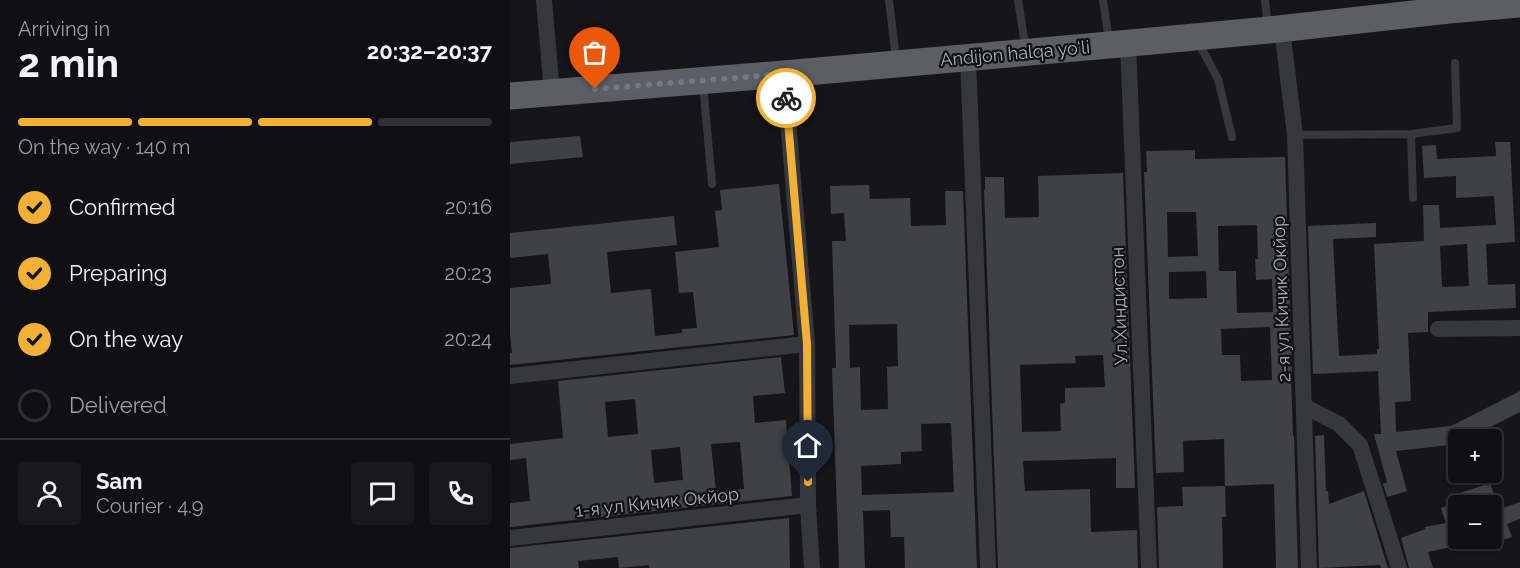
<!DOCTYPE html>
<meta charset="utf-8">
<style>
:root{--surface:#101012;--page:#19191b;--text:#f1f3f6;--muted:#9c9d9f;--line:#303032;--accent:#f2b134}
body{margin:0;font-family:Raleway,sans-serif;background:var(--page);color:var(--text);height:100vh;display:flex;flex-direction:column;font-size:22px;white-space:nowrap}
*{box-sizing:border-box;margin:0}
p{font-size:20px;color:var(--muted)}
.icon{flex:none;width:33px;height:33px;fill:none;stroke:currentColor;stroke-width:2;stroke-linecap:round;stroke-linejoin:round}
.map{position:relative;flex:1;overflow:hidden}
.sheet{display:flex;flex-direction:column;background:var(--surface);width:510px}
.sheet>*{flex:none}
.fabs{position:absolute;left:938px;top:429px;display:grid;gap:12px}
.fabs a{display:grid;place-items:center;width:54px;height:54px;border-radius:6px;background:var(--surface);box-shadow:0 2px 4px #0004,0 0 0 2px var(--line);font-size:30px}
.pin{position:absolute;display:grid;place-items:center;width:51px;height:51px;color:#fff;margin:-62px -26px;border-radius:50% 50% 50% 0;rotate:-45deg;box-shadow:0 0 6px #0007}
.pin .icon{rotate:45deg}
.courier{position:absolute;display:grid;place-items:center;width:60px;height:60px;margin:-30px;border:4px solid #f2b134;border-radius:50%;background:#fff;color:#222;box-shadow:0 2px 8px #0007}
.summary em{font-style:normal;font-weight:700}
.summary div{display:flex;flex-direction:column-reverse}
.summary{display:flex;align-items:center;justify-content:space-between;height:102px;padding:0 18px}
h1{font-size:39px;font-weight:700;line-height:45px}
.bar{display:grid;grid-template-columns:repeat(4,1fr);gap:9px 6px;align-content:center;height:72px;padding:0 18px}
.bar i{height:8px;border-radius:4px;background:var(--line)}
.bar .selected{background:var(--accent)}
.bar p{grid-column:span 4}
.line{display:flex;align-items:center;gap:15px;padding:0 18px;border-top:2px solid var(--line)}
.line div{flex:1}
.round{display:grid;place-items:center;flex:none;width:63px;height:63px;border-radius:6px;background:var(--page)}
ol{padding:0 18px;list-style:none}
li{display:flex;align-items:center;gap:18px;height:66px}
li p{margin-inline-start:auto}
li .icon{padding:6px;border-radius:50%;background:var(--accent);color:#111;stroke-width:4}
li:last-child{color:var(--muted)}
li i{width:33px;height:33px;border:3px solid var(--line);border-radius:50%}
main{display:flex;flex:1;min-height:0}
.map>svg:first-child{display:block}
</style>
<main>
<section class="sheet">
<div class="summary"><div><h1>2 min</h1><p>Arriving in</p></div><em>20:32–20:37</em></div>
<div class="bar"><i class="selected"></i><i class="selected"></i><i class="selected"></i><i></i><p>On the way · 140 m</p></div>
<ol>
<li><svg class="icon" aria-label="check" viewBox="0 0 24 24"><path d="M5 12l5 5 9-10"/></svg>Confirmed<p>20:16</p></li>
<li><svg class="icon" aria-label="check" viewBox="0 0 24 24"><path d="M5 12l5 5 9-10"/></svg>Preparing<p>20:23</p></li>
<li><svg class="icon" aria-label="check" viewBox="0 0 24 24"><path d="M5 12l5 5 9-10"/></svg>On the way<p>20:24</p></li>
<li><i></i>Delivered</li>
</ol>
<div class="line" style="height:108px"><a class="round"><svg class="icon" aria-label="person" viewBox="0 0 24 24"><circle cx="12" cy="8" r="4"/><path d="M4 21q1-7 8-7t8 7"/></svg></a><div><b>Sam</b><p>Courier · 4.9</p></div><a class="round"><svg class="icon" aria-label="chat" viewBox="0 0 24 24"><path d="M4 5h16v11H9l-5 4z"/></svg></a><a class="round"><svg class="icon" aria-label="phone" viewBox="0 0 24 24"><path d="M5 4h4l2 5-3 2q2 4 5 5l2-3 5 2v4C11 20 4 13 5 4z"/></svg></a></div>
</section>
<div class="map">
<svg width="1010" height="568" viewBox="0 0 1010 568">
<rect width="100%" height="100%" fill="#161618"/>
<path fill="#404145" fill-rule="evenodd" d="M70,136L73,157L0,164V142Z
M985,142H1000L1005,242L976,244L978,285L1005,284L1006,308L918,312V332L898,333L901,401L885,402L886,432L941,426L1010,391V412L955,440H948V444L886,451L897,491L877,497L873,484L877,482L864,434H871L868,371L803,374L798,226L866,223V237L823,239L829,356L867,354V349H869L864,244L914,241L913,205H929L930,228L986,225L984,196L946,198V176L914,178L912,146L926,145L927,159L986,156ZM957,244L959,286L932,287L930,246Z
M685,150V159L775,157L782,375H781L783,436H784L788,568H766L764,484L715,486L714,439L673,441L674,472L646,473L634,172H637L636,151ZM657,212H686L688,256L658,257ZM747,225L748,259H745L746,280L762,279L763,312L727,313L726,271H709L708,226ZM696,271L697,298L659,299V272L704,271ZM760,327L762,380L731,381L730,355H712L711,329Z
M613,173L625,488H606V458L552,460L513,461L515,491L580,489L581,532L627,530L628,568H488L474,190H475V177H494L495,218L529,217L528,176ZM593,355L595,387L555,388V403L550,404L551,431L512,432L510,365L566,363L565,356Z
M269,184L284,335L0,365V353H2L0,334V288L41,284L38,254L0,258V233L164,216L167,245L97,252L101,293L141,289L145,336L172,333V329L187,328L183,292L169,293L165,252L209,247L205,211L212,210L210,190Z
M359,185L360,199L400,198L401,226L436,225L435,191H453L467,568H395L394,537H381L380,510L353,511L355,568H329L322,368H326L322,241H336L334,213L321,214L320,186ZM387,324L388,366L377,367L378,409L351,410L350,367L340,368L339,325ZM441,423L444,492L352,495L351,466L391,464V452L412,451L411,424Z
M271,357L275,393L243,396L245,423L276,420L282,496L0,527V503L20,501L16,458L0,460V444L53,438L48,381ZM125,399L128,434L98,437L95,402ZM230,442L234,489L206,491L201,444ZM170,447L173,480L144,483L141,450Z
M814,435L816,491H818L819,504L854,491L878,568H871L870,565L809,568L805,436Z
M980,483L988,506H955L950,493Z
M715,486L716,517H712L713,568H649L647,507L673,506L672,487Z
M948,502V520L944,521L949,545L918,552L923,568H899L891,538L915,529V527L936,523L931,508Z
M1010,502V519L997,524L1002,537L984,543L981,534V512Z
M279,518L280,568H139V565L109,568L108,557L68,561L69,568H0V548Z"/>
<g fill="none" stroke-linecap="round" stroke-linejoin="round">
<path stroke="#37383d" stroke-width="8" d="M379,0L386,59
M508,0L516,50
M593,0L599,41
M755,0L758,27
M687,40L708,79L722,137
M193,84L202,184
M901,134L903,198
M785,135L901,134L947,128L945,63"/>
<path stroke="#37383d" stroke-width="16" d="M34,0L42,92
M772,29L785,135L799,568
M618,43L639,568
M458,58L478,568
M274,74L297,344L298,505L302,568
M928,329L1010,328
M0,376L297,344
M794,406L829,424L850,445L889,568
M0,538L298,505"/>
<path stroke="#5b5e65" stroke-width="27" d="M0,96L274,74L599,45L759,30L939,10L1010,4"/>
</g>
<g fill="none" stroke-linecap="round" stroke-linejoin="round">
<path stroke="#757880" stroke-width="6" stroke-dasharray="0 10.8" d="M85,89L274,74L276,98"/>
<path stroke="#f2b134" stroke-width="8" d="M276,98L297,344L298,482"/>
</g>
<g text-anchor="middle" dominant-baseline="central" stroke-width="4.5" stroke-linejoin="round" paint-order="stroke">
<g font-size="18" fill="#a8adb8" stroke="#111113">
<text transform="translate(505 53) rotate(-5)">Andijon halqa yo‘li</text>
<text transform="translate(771 299) rotate(-92)">2-я ул Кичик Окйор</text>
<text transform="translate(609 306) rotate(-92)">Ул.Хиндистон</text>
<text transform="translate(147 502) rotate(-6)">1-я ул Кичик Окйор</text>
</g>
</g>
</svg>
<div class="fabs">
<a>+</a>
<a>−</a>
</div>
<div class="pin" style="left:85px;top:89px;background:#ea580c"><svg class="icon" aria-label="bag" viewBox="0 0 24 24"><path d="M5 8h14l-1 12H6zM9 8a3 3 0 0 1 6 0"/></svg></div>
<div class="pin" style="left:298px;top:482px;background:#1f2937"><svg class="icon" aria-label="home" viewBox="0 0 24 24"><path d="M3 11l9-7 9 7M6 9v11h12V9"/></svg></div>
<div class="courier" style="left:276px;top:98px"><svg class="icon" aria-label="bike" viewBox="0 0 24 24"><circle cx="6" cy="16" r="4"/><circle cx="18" cy="16" r="4"/><path d="M6 16l4-8h5l3 8M10 8l3 8H6M13 5h3"/></svg></div>
</div>
</main>
